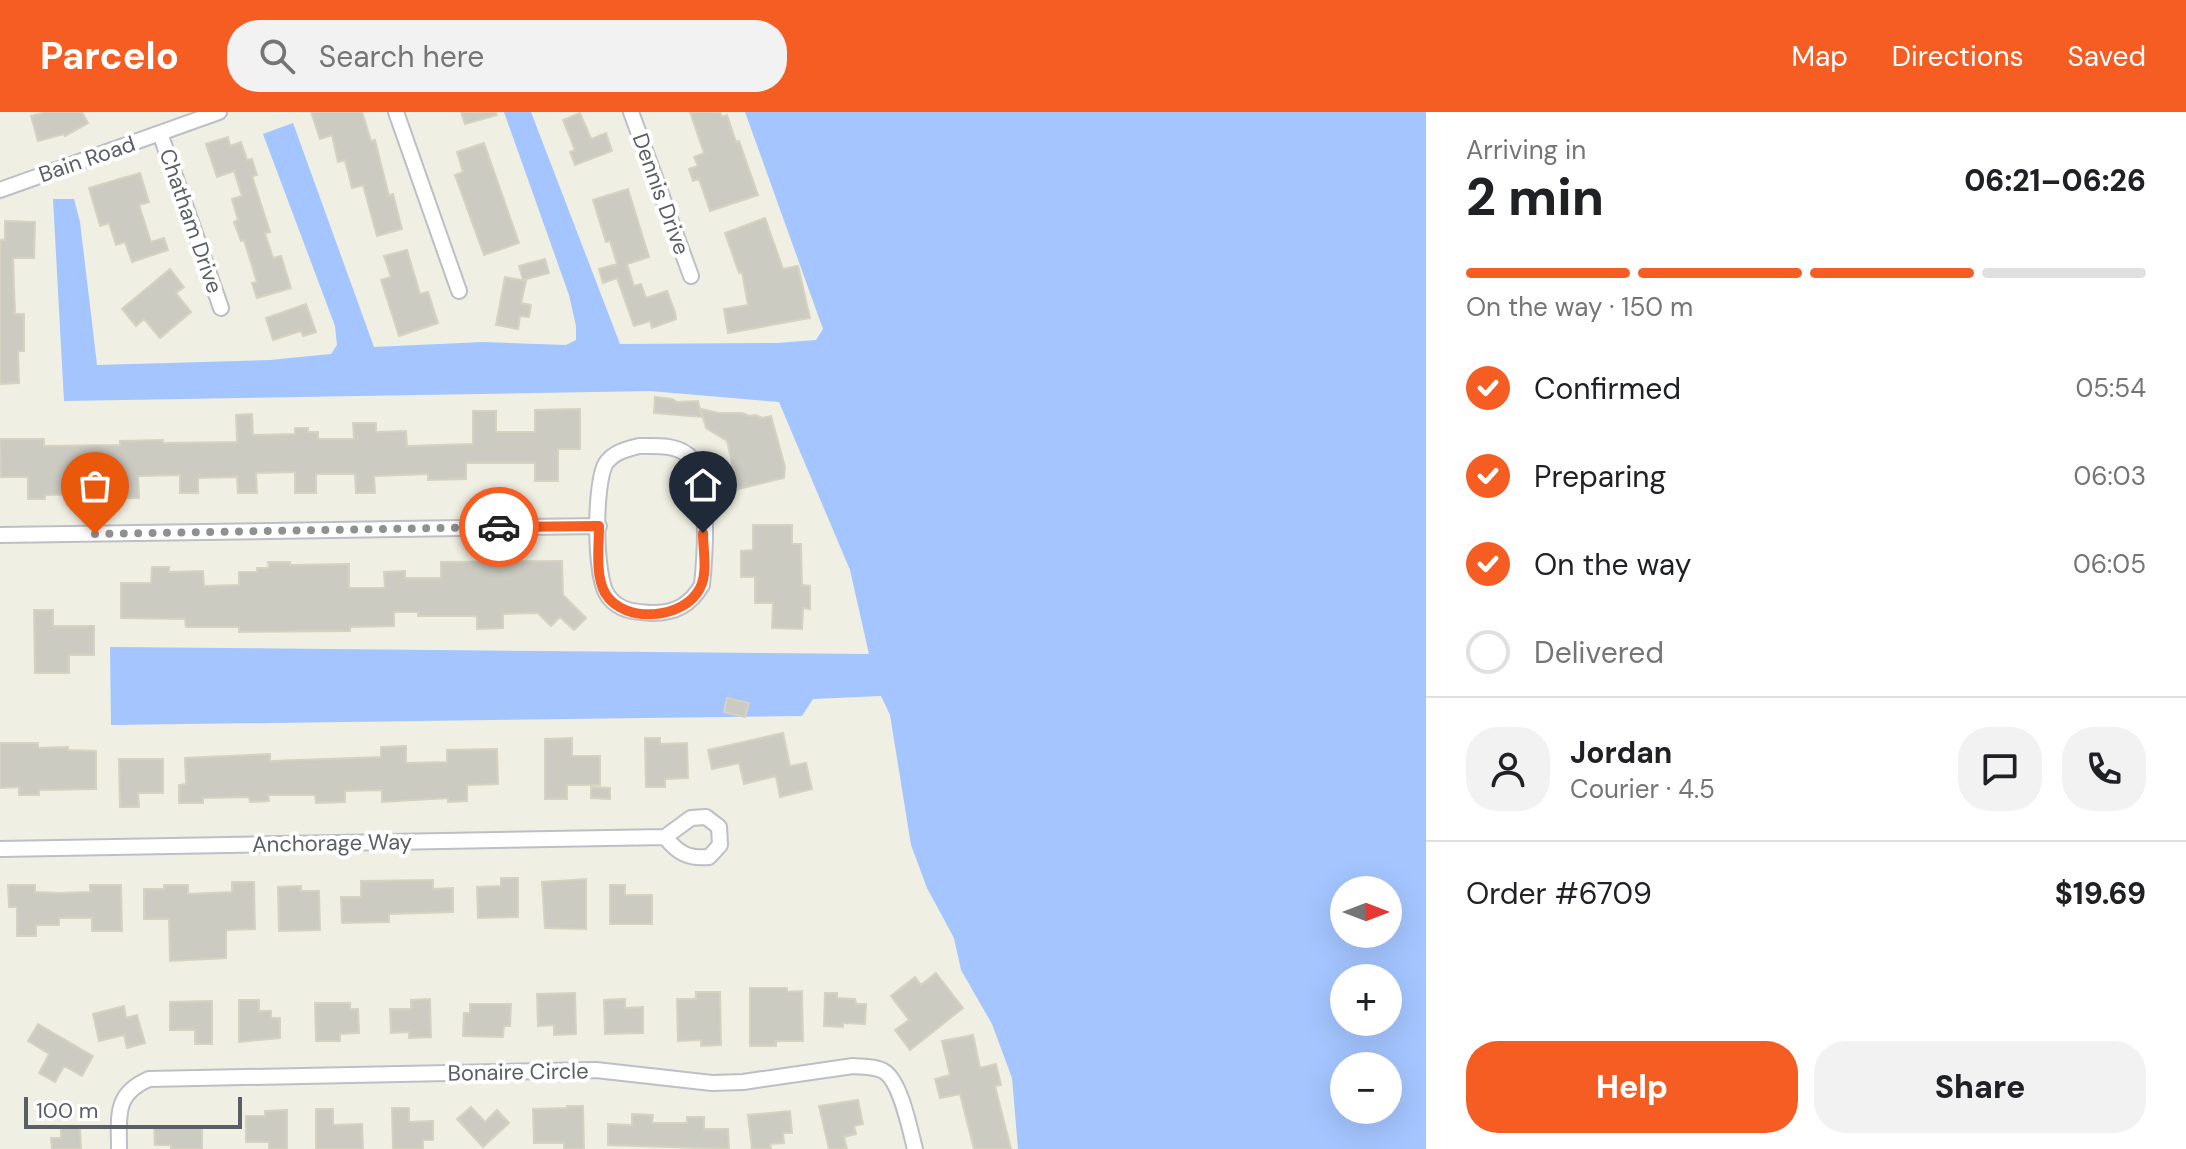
<!DOCTYPE html>
<meta charset="utf-8">
<style>
:root{--surface:#fff;--page:#f2f2f2;--text:#202124;--muted:#757577;--line:#e0e0e0;--accent:#f65d22}
body{margin:0;font-family:"DM Sans",sans-serif;background:var(--page);color:var(--text);height:100vh;display:flex;flex-direction:column;font-size:30px;white-space:nowrap}
*{box-sizing:border-box;margin:0}
p{font-size:26px;color:var(--muted)}
.icon{flex:none;width:44px;height:44px;fill:none;stroke:currentColor;stroke-width:2;stroke-linecap:round;stroke-linejoin:round}
.map{position:relative;flex:1;overflow:hidden}
.side{display:flex;flex-direction:column;background:var(--surface);width:760px}
.side>*{flex:none}
.needle{width:52px;rotate:90deg}
.fabs{position:absolute;left:1330px;top:764px;display:grid;gap:16px}
.fabs a{display:grid;place-items:center;width:72px;height:72px;border-radius:50%;background:var(--surface);box-shadow:0 8px 32px #0002;font-size:40px}
.scale{position:absolute;left:24px;bottom:20px;width:218px;box-sizing:border-box;padding-left:8px;border:4px solid #5b5e65;border-top:0;font-size:22px;line-height:28px;white-space:nowrap;color:#5b5e65;-webkit-text-stroke:6px #fff;paint-order:stroke}
.pin{position:absolute;display:grid;place-items:center;width:68px;height:68px;color:#fff;margin:-82px -34px;border-radius:50% 50% 50% 0;rotate:-45deg;box-shadow:0 0 8px #0007}
.pin .icon{rotate:45deg}
.courier{position:absolute;display:grid;place-items:center;width:80px;height:80px;margin:-40px;border:6px solid #f65d22;border-radius:50%;background:#fff;color:#222;box-shadow:0 2px 10px #0007}
.headline em{font-style:normal;font-weight:800}
.headline div{display:flex;flex-direction:column-reverse}
.headline{display:flex;align-items:center;justify-content:space-between;height:136px;padding:0 40px}
h1{font-size:52px;font-weight:800;line-height:60px}
.bar{display:grid;grid-template-columns:repeat(4,1fr);gap:12px 8px;align-content:center;height:96px;padding:0 40px}
.bar i{height:10px;border-radius:6px;background:var(--line)}
.bar .on{background:var(--accent)}
.bar p{grid-column:span 4}
.line{display:flex;align-items:center;gap:20px;padding:0 40px;border-top:2px solid var(--line)}
.line div{flex:1}
.round{display:grid;place-items:center;flex:none;width:84px;height:84px;border-radius:32px;background:var(--page)}
ol{padding:0 40px;list-style:none}
li{display:flex;align-items:center;gap:24px;height:88px}
li p{margin-inline-start:auto}
li .icon{padding:8px;border-radius:50%;background:var(--accent);color:#fff;stroke-width:4}
li:last-child{color:var(--muted)}
li i{width:44px;height:44px;border:4px solid var(--line);border-radius:50%}
.cta{display:flex;gap:16px;margin-top:auto;padding:16px 40px}
.cta a{flex:1;height:92px;border-radius:32px;background:var(--accent);color:#fff;font-size:32px;font-weight:800;line-height:92px;text-align:center}
.cta a+a{background:var(--page);color:var(--text)}
header{display:flex;align-items:center;gap:48px;box-sizing:border-box;height:112px;padding:0 40px;background:var(--accent);color:#fff}
header strong{font-size:38px}
nav{display:flex;gap:44px;margin-inline-start:auto;font-size:28px}
.search{width:560px;height:72px;background:var(--page);display:flex;align-items:center;gap:20px;box-sizing:border-box;padding:0 28px;border-radius:32px;color:var(--muted);font-size:30px}
main{display:flex;flex:1;min-height:0}
.map>svg:first-child{display:block}
</style>
<header>
<strong>Parcelo</strong>
<div class="search"><svg class="icon" aria-label="search" viewBox="0 0 24 24"><circle cx="10" cy="10" r="6"/><path d="M15 15l6 6"/></svg>Search here</div>
<nav><a>Map</a><a>Directions</a><a>Saved</a></nav>
</header>
<main>
<div class="map">
<svg width="1426" height="1037" viewBox="0 0 1426 1037">
<rect width="100%" height="100%" fill="#efefe3"/>
<path fill="#a4c5ff" fill-rule="evenodd" d="M504,0H531L620,232L777,231L816,228L823,217L745,0H1426V1037H1018L1012,966L992,912L961,858L954,826L927,776L911,733L890,603L881,584L813,587L802,604L111,613L110,535L869,542L850,458L779,290L650,279L64,289L53,87H74L80,110L97,253L270,248L331,242L337,233L335,214L263,22L293,11L374,235L483,230L566,233L576,228V214L569,183ZM1344,778H1388V822H1344ZM1344,866H1388V910H1344ZM1344,954H1388V998H1344Z"/>
<path fill="#cccbc2" stroke="#d5d2c1" stroke-width="2" d="M46,0H82L88,11L65,24L64,22L38,29L31,4Z
M311,0H362L371,29L375,28L389,84L393,82L402,117L377,124L363,73L352,76L345,48L338,50L332,23L320,27Z
M461,0H496L497,3L465,12Z
M690,0H720L722,5L727,3L736,30L739,29L758,83L710,99L699,67L693,69L689,57L698,54L694,45L704,41Z
M580,1L591,27L606,21L612,39L575,53L570,40L575,38L563,8Z
M228,25L230,34L241,30L247,48L252,47L257,63L252,64L270,120L265,121L273,146L281,144L291,176L257,186L252,171L257,170L244,128L241,129L234,110L238,108L232,87L242,84L234,59L217,65L206,32Z
M484,31L519,131L484,143L455,63L463,60L457,40Z
M140,61L149,90L139,93L151,130L164,126L168,138L132,150L125,130L116,133L109,111L100,114L89,76Z
M628,77L649,145L627,152L634,174L641,172L646,186L667,179L675,200L676,207L652,216L650,209L634,214L617,166L603,171L599,157L617,152L610,129L606,130L593,88Z
M765,106L783,157L798,154L810,206L728,221L724,197L748,193L742,160L739,161L725,121Z
M5,109L35,110L34,146H13L15,202H24V239H18L19,271L0,272V128H5Z
M407,138L420,182L428,180L438,211L399,224L381,168L391,165L384,144Z
M545,147L549,161L523,168L519,154Z
M170,157L184,175L176,181L191,200L160,226L144,207L136,214L122,197Z
M505,165L526,169L521,191L531,193L529,205L520,204L518,217L496,213Z
M306,192L316,220L303,224L301,219L273,228L266,206Z
M655,285L672,287L677,290L698,289L702,305L654,301Z
M580,297V337H558V369H535V351H466V367L428,368V362L374,364L375,381H356L355,362H316V381H295V360L256,361L257,381H238L237,365L198,366V381H180V363L138,364L139,386H121V369L77,370V382L45,383V387H28V365H1L0,327H44V334L120,333V329L163,328V331L237,330L236,303L252,302L253,323L295,322V316H308V320H318V327H354L353,311H376V320L406,319L407,334L473,332V299H496V320H535V298Z
M701,297L719,301H742L749,304L756,303L762,306L771,304L785,355L784,366L738,377L727,329L706,316Z
M753,413H792V432H801L802,473L810,474V497L803,496L802,517L772,516L773,491H755V465H741V439L753,438Z
M562,449L563,483L586,506L574,518L560,505L551,514L538,501L503,502V516L477,517V504H418V500H394V514L350,515V519L239,520V515H186L185,507L121,506V471H151L152,455H169V460L203,459L204,474L239,473V460H257V456H269L268,450H290V453L349,452V476H385L384,460L405,459V466H441V450Z
M34,498H53V514H94V543H69V561H35Z
M727,586L749,591L745,605L724,600Z
M783,621L790,654L806,651L812,677L780,685L776,664L744,672L739,651L712,657L708,638Z
M572,626V644H600V673H567V687H545V627Z
M645,626H660V632L687,631L688,666L665,667V675H646Z
M0,631H38V636L68,635V638L96,639V677L39,678V683H19V675L0,676Z
M406,634V651L447,650V638L497,637L498,672L467,673V689L448,690V686L382,690V678L345,679V690L316,691L315,683H268L269,689L250,690L249,685L203,686V691H179V673L186,672L185,646L270,642V649L381,645V635Z
M119,647H163V681H138L139,695H120Z
M591,675L610,676V687L591,686Z
M501,766H518V805L478,806L477,775L501,774Z
M586,767V817L545,816L542,770Z
M433,768V777L453,776V800L389,802V810L342,811L341,785H361V769Z
M232,770H254L255,817L226,818V846L170,849L169,807H144V777H164V773H188V782L232,780Z
M8,773H35V780L59,781L90,780V773H121L122,819H92V806H59V813H36V824H17V795H9Z
M610,773H625V783H652V812H610Z
M301,774V779H319L320,818L279,819L278,775Z
M936,861L963,896L910,938L895,918L909,908L891,884L915,865L921,873Z
M750,876H787V880L802,879L803,929H776V934H750Z
M696,880H720L721,933L701,934V928L678,929L677,887H696Z
M575,881L576,922L554,923V913L538,914L537,882Z
M825,881H837V886L855,887L856,892H866L865,912L843,911V915L824,914Z
M430,887L431,925L409,926V920L391,921L390,897H411V888Z
M625,887V896L643,895V921L605,922L604,888Z
M239,888H259V899H271V906H280V926L239,930Z
M212,889V932H195V918H170V890Z
M315,891H350V897H358L359,921L340,922V929H316Z
M470,892H511L510,914H504L503,925L463,924L464,901H470Z
M124,894L126,906L137,903L145,931L127,936L124,923L99,929L93,902Z
M38,912L93,944L82,964L64,954L55,970L39,961L49,942L28,929Z
M973,923L980,956L996,952L1001,973L995,974L1011,1037H974L960,982L940,986L935,967L950,963L942,929Z
M858,988L863,1012L854,1014L856,1022L844,1025L847,1037H829L819,994Z
M567,994H583L584,1037H564V1031H534L533,997L567,996Z
M471,995L485,1010L497,998L509,1011L483,1035L457,1007Z
M392,996H409V1010L433,1009V1028H423V1037H393Z
M316,997H333V1013L362,1012L363,1037H316Z
M287,998V1037H269V1030H246V1004H265V999Z
M790,999L792,1021H783L784,1031L770,1032L771,1037H752L748,1003Z
M632,1002L653,1003L652,1011H687V1005H704V1017H728L729,1037L608,1033V1012L632,1013Z
M154,1014H202V1037H171V1033H155Z
M61,1016H80L81,1037H52L51,1026H61Z"/>
<g fill="none" stroke-linecap="round" stroke-linejoin="round">
<g stroke="#bdbfc6" stroke-width="18">
<path id="street" d="M396,0L459,179
M631,0L691,164
M160,21L221,196
M0,78L219,0
M639,334C655,334 674,332 688,343C711,362 705,444 702,473C690,493 676,501 652,501C634,500 619,499 608,484C594,466 594,370 606,351C614,340 627,337 639,334Z
M0,423L599,414
M706,705L719,715L720,733L709,745C688,747 678,741 665,725L691,706Z
M0,737L665,725
M119,1037C119,1004 114,982 149,967L596,958L712,971L743,970L853,954C862,955 876,954 885,960C901,971 910,1018 915,1037"/>
</g>
<use href="#street" stroke="#fff" stroke-width="14"/>
</g>
<g fill="none" stroke-linecap="round" stroke-linejoin="round">
<path stroke="#8f9191" stroke-width="8" stroke-dasharray="0 14.4" d="M95,422L499,415"/>
<path stroke="#f65d22" stroke-width="10" d="M499,415L599,414C599,435 595,463 605,481C624,513 685,507 700,476C708,461 703,438 703,421"/>
</g>
<g text-anchor="middle" dominant-baseline="central" stroke-width="8" stroke-linejoin="round" paint-order="stroke">
<g font-size="22" fill="#5b5e65" stroke="#fff">
<text transform="translate(87 47) rotate(-19)">Bain Road</text>
<text transform="translate(661 82) rotate(70)">Dennis Drive</text>
<text transform="translate(191 109) rotate(71)">Chatham Drive</text>
<text transform="translate(332 731) rotate(-1)">Anchorage Way</text>
<text transform="translate(518 960) rotate(-1)">Bonaire Circle</text>
</g>
</g>
</svg>
<div class="fabs">
<a><svg class="needle" viewBox="-14 -14 28 28"><path d="M0-13l5 13h-10z" fill="#e53935"/><path d="M0 13l5-13h-10z" fill="#757577"/></svg></a>
<a>+</a>
<a>−</a>
</div>
<div class="scale">100 m</div>
<div class="pin" style="left:95px;top:422px;background:#ea580c"><svg class="icon" aria-label="bag" viewBox="0 0 24 24"><path d="M5 8h14l-1 12H6zM9 8a3 3 0 0 1 6 0"/></svg></div>
<div class="pin" style="left:703px;top:421px;background:#1f2937"><svg class="icon" aria-label="home" viewBox="0 0 24 24"><path d="M3 11l9-7 9 7M6 9v11h12V9"/></svg></div>
<div class="courier" style="left:499px;top:415px"><svg class="icon" aria-label="car" viewBox="0 0 24 24"><path d="M5 17H2v-5l4-1 3-4h7l3 4 3 1v5h-3M9 17h6M6 11h13"/><circle cx="7" cy="17" r="2"/><circle cx="17" cy="17" r="2"/></svg></div>
</div>
<section class="side">
<div class="headline"><div><h1>2 min</h1><p>Arriving in</p></div><em>06:21–06:26</em></div>
<div class="bar"><i class="on"></i><i class="on"></i><i class="on"></i><i></i><p>On the way · 150 m</p></div>
<ol>
<li><svg class="icon" aria-label="check" viewBox="0 0 24 24"><path d="M5 12l5 5 9-10"/></svg>Confirmed<p>05:54</p></li>
<li><svg class="icon" aria-label="check" viewBox="0 0 24 24"><path d="M5 12l5 5 9-10"/></svg>Preparing<p>06:03</p></li>
<li><svg class="icon" aria-label="check" viewBox="0 0 24 24"><path d="M5 12l5 5 9-10"/></svg>On the way<p>06:05</p></li>
<li><i></i>Delivered</li>
</ol>
<div class="line" style="height:144px"><a class="round"><svg class="icon" aria-label="person" viewBox="0 0 24 24"><circle cx="12" cy="8" r="4"/><path d="M4 21q1-7 8-7t8 7"/></svg></a><div><b>Jordan</b><p>Courier · 4.5</p></div><a class="round"><svg class="icon" aria-label="chat" viewBox="0 0 24 24"><path d="M4 5h16v11H9l-5 4z"/></svg></a><a class="round"><svg class="icon" aria-label="phone" viewBox="0 0 24 24"><path d="M5 4h4l2 5-3 2q2 4 5 5l2-3 5 2v4C11 20 4 13 5 4z"/></svg></a></div>
<div class="line" style="height:104px"><div>Order #6709</div><b>$19.69</b></div>
<div class="cta"><a>Help</a><a>Share</a></div>
</section>
</main>
